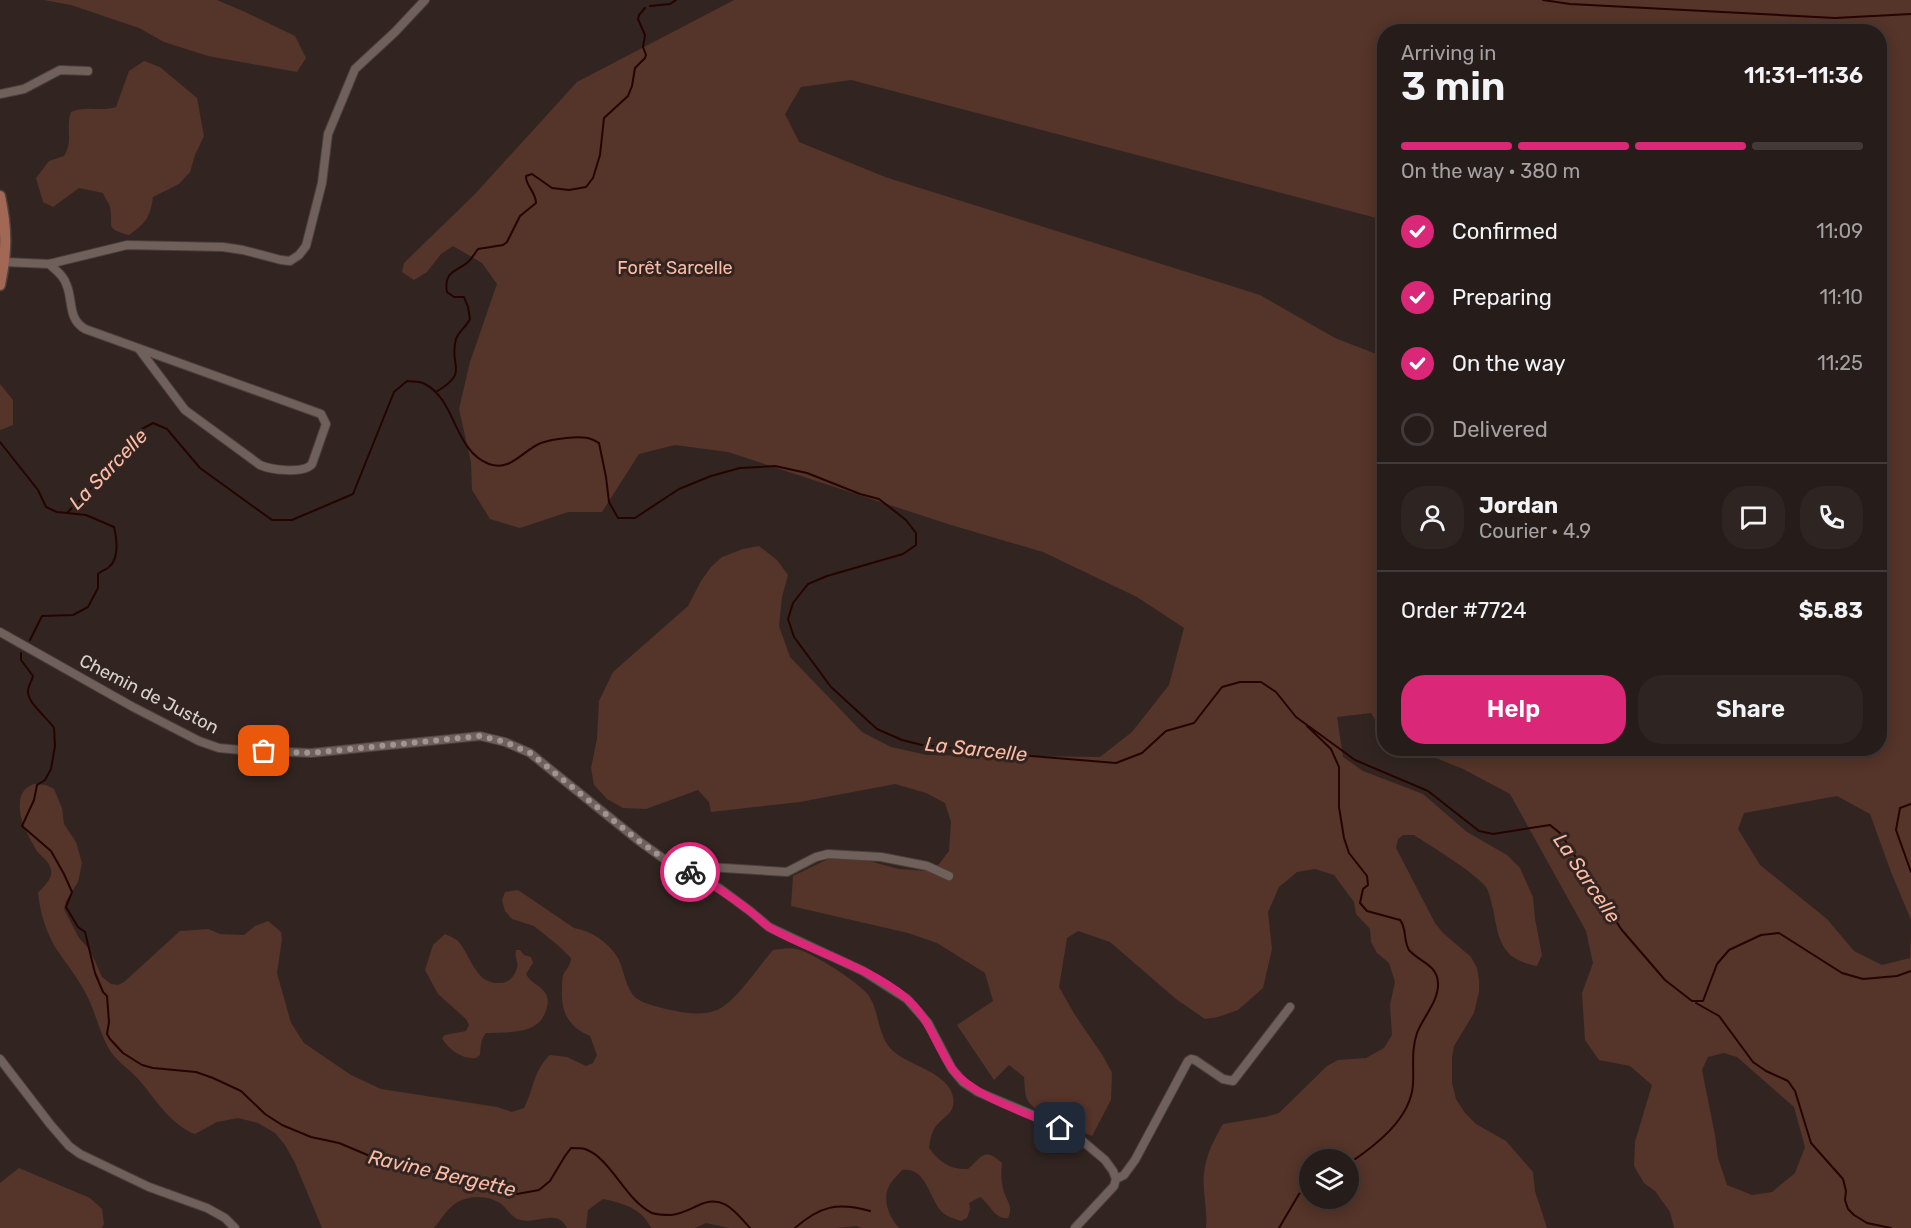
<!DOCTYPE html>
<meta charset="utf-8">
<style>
:root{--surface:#261c19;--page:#2e2522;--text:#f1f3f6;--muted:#a4a1a2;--line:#423a38;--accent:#db2777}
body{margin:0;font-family:Rubik,sans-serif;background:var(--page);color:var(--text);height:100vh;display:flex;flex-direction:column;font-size:22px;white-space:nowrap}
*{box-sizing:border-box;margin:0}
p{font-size:20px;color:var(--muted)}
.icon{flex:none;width:33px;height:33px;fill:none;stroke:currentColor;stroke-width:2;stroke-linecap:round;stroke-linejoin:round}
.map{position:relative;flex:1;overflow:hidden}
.sheet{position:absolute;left:1377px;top:24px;width:510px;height:732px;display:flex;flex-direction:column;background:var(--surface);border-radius:24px;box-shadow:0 3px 15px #0003,0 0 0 2px var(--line)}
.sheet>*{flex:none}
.controls{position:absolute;left:1299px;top:1149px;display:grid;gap:12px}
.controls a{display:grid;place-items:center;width:60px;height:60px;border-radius:50%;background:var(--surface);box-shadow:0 3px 15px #0003,0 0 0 2px var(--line);font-size:30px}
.pin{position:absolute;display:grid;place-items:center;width:51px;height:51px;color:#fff;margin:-26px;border-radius:12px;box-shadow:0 3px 9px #0006}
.courier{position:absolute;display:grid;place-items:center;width:60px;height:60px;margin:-30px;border:4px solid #db2777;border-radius:50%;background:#fff;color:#222;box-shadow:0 2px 8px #0007}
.summary em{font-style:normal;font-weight:600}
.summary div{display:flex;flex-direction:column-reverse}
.summary{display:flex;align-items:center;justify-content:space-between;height:102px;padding:0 24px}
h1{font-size:39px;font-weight:600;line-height:45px}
.bar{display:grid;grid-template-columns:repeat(4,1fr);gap:9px 6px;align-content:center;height:72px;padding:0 24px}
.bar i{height:8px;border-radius:4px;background:var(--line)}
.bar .active{background:var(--accent)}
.bar p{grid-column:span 4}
.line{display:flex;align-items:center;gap:15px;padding:0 24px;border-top:2px solid var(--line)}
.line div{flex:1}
.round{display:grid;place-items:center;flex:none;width:63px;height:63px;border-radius:24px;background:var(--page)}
ol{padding:0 24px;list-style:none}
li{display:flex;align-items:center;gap:18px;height:66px}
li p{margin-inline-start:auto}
li .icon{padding:6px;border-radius:50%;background:var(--accent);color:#fff;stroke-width:4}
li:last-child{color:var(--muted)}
li i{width:33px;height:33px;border:3px solid var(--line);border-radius:50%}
.cta{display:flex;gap:12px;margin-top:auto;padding:12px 24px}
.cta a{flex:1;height:69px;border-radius:24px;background:var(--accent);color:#fff;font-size:24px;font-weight:600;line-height:69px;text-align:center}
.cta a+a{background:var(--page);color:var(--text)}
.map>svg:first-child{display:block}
</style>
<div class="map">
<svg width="1911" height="1228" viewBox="0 0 1911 1228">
<rect width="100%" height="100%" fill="#322521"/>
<path fill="#553429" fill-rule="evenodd" d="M44,0H217L245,12L295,36L306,58L297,72L208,56L164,42L139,28L71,5Z
M734,0H1911V920L1891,872L1870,814L1837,796L1744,813L1738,829L1760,865L1827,919L1854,951L1882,965L1910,958L1911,935V1228H1674L1670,1212L1655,1191L1644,1183L1634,1166L1635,1142L1652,1085L1630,1066L1599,1060L1585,1040L1582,993L1593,963L1586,931L1510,794L1463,769L1414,749L1880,748V32H1384V220L851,80L801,87L785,114L799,142L885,177L1260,295L1335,338L1384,357V734L1371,713L1337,717L1343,757L1363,771L1423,794L1467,832L1507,855L1520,868L1533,897L1535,919L1542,955L1537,966C1501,959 1499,941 1493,909C1491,902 1490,894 1486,887C1474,872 1432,847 1414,835H1403L1398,839L1396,848L1435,923L1443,933L1471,957L1477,968L1479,980V992L1474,1013L1454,1046L1452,1058V1083L1456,1099L1465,1113L1476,1124L1506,1141L1533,1172L1535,1191L1547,1228H1206C1208,1210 1202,1192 1204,1174C1205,1157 1214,1139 1223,1124L1265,1117L1279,1113L1327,1066L1338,1060L1366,1058L1384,1048L1392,1035L1390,1005L1395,982L1389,963L1377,953L1371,942L1370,929L1356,914L1354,902L1334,875L1315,869L1297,872L1279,887L1268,912L1272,949L1263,988L1238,1010L1218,1017L1205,1019L1176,999L1110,942L1078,931L1067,938L1059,987L1075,1015L1103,1056L1112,1073L1111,1100L1092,1136C1076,1129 1036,1115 1028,1101C1024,1094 1025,1085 1024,1077L1009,1065L994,1080L957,1025L993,1001L985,973L937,943L908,933L791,906L793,876L828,859L865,860L899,869L928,871L939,864L949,851L951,822L945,803L926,793L895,784L800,802L711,812L709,802L698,790L646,809L623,808L607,799L594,785L591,768L597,739L599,701L613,672L688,606L701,581L711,567L722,557L743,549L759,546L777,560L788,575L782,597L779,626L790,657L862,732L891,747L927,755L1100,757L1132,732L1169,685L1184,628L1137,597L1043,552L951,525L728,452L675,445L639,454L602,512H568L520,528L490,519L472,490L471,462L459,409L470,362L497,284L482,263L453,246L441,254L427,272L414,280L402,272L404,263L475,194L577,82ZM1724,1053L1737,1057L1794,1107L1805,1147L1795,1173L1772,1192L1752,1195L1727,1185L1718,1158L1715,1135L1702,1070L1708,1057ZM1310,1160H1348V1198H1310Z
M144,61L160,67L197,98L204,136L195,155L190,172L179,184L153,197C150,218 146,223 129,235C103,228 114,226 110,207C109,203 105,198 103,193L79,188L53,207L43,202L36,178L49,161L64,156C74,139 65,130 71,112C85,105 101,112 116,107L129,71Z
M0,384L13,400V425L0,430Z
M34,784L46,785L54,789L62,808L64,824L76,842L82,863L78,882L66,901L64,909L79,938L89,949L95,961L102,977L111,984L118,985L124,982L180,931L208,929L220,934L244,935L255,926L268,921L281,932L282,939L277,973L291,1023L304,1043L351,1075L381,1089L497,1107L512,1112L524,1108C534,1089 533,1071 550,1055L567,1057L586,1066L593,1063L597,1055L590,1036C569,1027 561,1013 562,990C562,986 562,979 563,975C567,968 570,966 571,958L560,947L534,926L512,919L505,911L502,900L505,892L518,890L574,928C592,931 608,942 618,958C623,968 625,982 631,992C636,1002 652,1005 662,1008C679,1012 700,1017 717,1010C735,1003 759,966 773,950C780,949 789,947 796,949C810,951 862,984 869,996C880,1013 877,1036 893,1051C908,1065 949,1073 953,1097C956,1113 944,1116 936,1126C931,1133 930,1141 929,1148C939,1162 951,1170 968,1169C982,1156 985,1147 1002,1163C1001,1172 1001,1180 1003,1189C1006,1200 1014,1207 1008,1218C995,1220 990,1204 980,1197L969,1203L970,1209L967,1218L961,1221C955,1219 948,1217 943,1213C929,1200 927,1166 902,1170C898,1175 892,1180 889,1186C882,1200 889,1217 899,1228H861L857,1226L836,1228H729L706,1223L695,1228H651C642,1208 622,1203 603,1199L588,1210L586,1228H567C557,1208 538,1224 521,1220C511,1218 508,1209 500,1203C486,1194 465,1195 452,1206C445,1212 440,1221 434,1228H322L295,1163L285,1145L275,1133L258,1123L238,1118L217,1122L195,1134C171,1125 156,1100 140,1081C130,1069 115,1061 108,1047C100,1033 96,1015 89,1000C81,982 68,966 57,950C46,933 40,912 38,893C42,888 50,881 51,875C53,862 40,857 35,848C27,833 18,819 20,801C21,792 26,787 34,784Z
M445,934C449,936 455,938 458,941C471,955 475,985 500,983C509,983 514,977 517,968C519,962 514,957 516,950H520L524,955L531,957L533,963L526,974C531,984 541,985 546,994C549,1001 548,1006 545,1013C537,1035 506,1032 486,1033C480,1040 481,1047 480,1055L476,1058C463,1060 448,1049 442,1038L445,1035L466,1031L469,1025L466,1019L438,994L425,970L433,945Z
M19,1168L90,1198L102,1209L104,1224L102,1228H0V1183Z"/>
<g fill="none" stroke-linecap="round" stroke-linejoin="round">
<path stroke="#250400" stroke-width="2" d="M1543,0L1570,4L1835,18L1911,14
M650,6L670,4L676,0
M436,392C471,371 448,367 456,339C459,331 466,327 470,319L468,307L464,297H454L447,292C443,270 458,272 469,261C472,258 475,253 478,249L503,245L507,242L520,216L536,203C536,192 525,185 526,176L532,174L552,188L569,190L586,187L593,178L600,155L604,118L628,96L632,86L635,68L645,58L646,55L643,47L645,35L638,19L639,15L645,8
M0,442L38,490L46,507L57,512L67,513L108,471L140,430L153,423L167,429L200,468L272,520H292L353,494L394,392L407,381C413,382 419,381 425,384C456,400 454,451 489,464C511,472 523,450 541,443C552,439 581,435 591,439C594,440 597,442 599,443L606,477L609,502L618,518H635L679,489L711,476L740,468L775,466L807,473L860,494L879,499L906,520L916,533V545L903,554L827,576L808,584L793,603L788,619L794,637L831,687L877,729L902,740L922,745L1006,754L1116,763L1142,753L1166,731L1194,723L1222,687L1240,682H1261L1276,692L1296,717L1355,760L1428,791L1479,831L1493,834L1550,825L1561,834L1621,929L1665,980L1692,1001H1703L1717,964L1729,950L1761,935L1779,933L1842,973L1863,979L1897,976L1911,971
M30,640L42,616L73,615L88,607L98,588V574C102,570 107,570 110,566C119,558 117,538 114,527L86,515L67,513
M21,653V660L33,676C32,681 28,686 28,691C27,703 48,718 54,728L55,746L51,769L45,780L37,785L34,800L22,826L51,851L64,874L72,892L66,907L78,927L85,932L95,973L103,992L107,996L109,1022L107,1034L110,1039L123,1053L142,1065L153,1068L196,1072L213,1078L241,1091L265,1114L282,1125L311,1137L339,1143L389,1164L422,1171L463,1174L506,1192L517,1194L539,1190L550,1181L565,1156L571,1148C575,1148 581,1148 585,1149C611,1158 625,1200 652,1213C658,1215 665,1215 671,1215C681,1214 688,1210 697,1206C722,1193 734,1210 750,1228
M1307,726L1331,749L1339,767V807L1344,838L1349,853L1367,876L1368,885L1363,889L1360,903L1367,911L1400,920C1407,928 1403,940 1409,950C1419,962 1437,964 1438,983C1439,1001 1423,1017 1417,1033C1411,1050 1414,1067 1413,1084C1411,1119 1375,1146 1348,1164
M1911,804L1900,808L1896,830L1911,872
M1696,1003L1719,1016L1753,1062L1766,1071L1788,1081L1795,1091L1811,1143L1843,1179L1846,1191L1845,1200L1848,1209L1854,1215L1867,1223L1891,1228
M795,1228C820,1206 837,1202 870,1211
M1279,1228L1299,1194L1310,1186"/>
<g stroke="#4b413d" stroke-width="10">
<path id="minor" d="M0,94L24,89L60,70L88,71
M5,262L49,264L127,245L223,247L243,250L281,260L290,261L299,255L306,246L322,183L328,134L355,69L395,32L425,0
M49,264C57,271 64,276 67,286C73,302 68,319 85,329L321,414L326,424L312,464C304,474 271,470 260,465L185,410L139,349
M0,632L133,707L199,741L219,748L241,750L311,753L480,736L505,742L530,753L639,841L664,859L719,888L750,911L769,927L863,971L907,999L928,1023L952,1069L963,1082L978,1092L1040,1118L1079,1138L1105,1160L1113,1171L1116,1179L1114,1186L1075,1228
M690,872L708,867L787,872L816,857L828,854L881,857L927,866L949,876
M0,1059L50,1124L69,1146L80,1154L149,1187L207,1208L225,1218L235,1228
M1116,1179L1124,1175L1135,1160L1188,1061L1191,1059L1195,1060L1223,1079L1233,1081L1290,1007"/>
</g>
<g stroke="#4b413d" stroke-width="13">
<path id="major" d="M0,196C7,229 7,252 0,285"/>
</g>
<use href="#minor" stroke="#6f605b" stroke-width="8"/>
<use href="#major" stroke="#a26855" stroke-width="10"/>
</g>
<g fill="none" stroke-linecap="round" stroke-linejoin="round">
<path stroke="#a09592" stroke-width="6" stroke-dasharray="0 10.8" d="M264,751L311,753L480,736L505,742L530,753L639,841L664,859L690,872"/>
<path stroke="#db2777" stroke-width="8" d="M690,872C710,883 729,895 747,909C756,915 763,924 772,929C816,953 867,966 906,998C929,1017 936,1046 953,1070C973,1097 1028,1113 1060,1128"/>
</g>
<g text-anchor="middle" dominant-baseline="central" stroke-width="6" stroke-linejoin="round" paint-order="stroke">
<g font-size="18" fill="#febba5" stroke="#322521">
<text x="675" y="268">Forêt Sarcelle</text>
</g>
<g font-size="18" fill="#dbd2cf" stroke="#322521">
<text transform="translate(149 694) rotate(27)">Chemin de Juston</text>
</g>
<g font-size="20" font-style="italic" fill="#fdbba4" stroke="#322521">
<text transform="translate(108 469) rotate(-46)">La Sarcelle</text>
<text transform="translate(976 749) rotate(6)">La Sarcelle</text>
<text transform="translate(1587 878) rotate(56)">La Sarcelle</text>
<text transform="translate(442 1173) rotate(13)">Ravine Bergette</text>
</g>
</g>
</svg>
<div class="controls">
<a><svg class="icon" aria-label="layers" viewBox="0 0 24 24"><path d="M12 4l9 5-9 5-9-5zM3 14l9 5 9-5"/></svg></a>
</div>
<div class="pin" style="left:264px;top:751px;background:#ea580c"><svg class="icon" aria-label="bag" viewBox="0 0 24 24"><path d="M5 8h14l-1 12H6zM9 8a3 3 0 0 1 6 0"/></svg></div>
<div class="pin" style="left:1060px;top:1128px;background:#1f2937"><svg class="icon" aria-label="home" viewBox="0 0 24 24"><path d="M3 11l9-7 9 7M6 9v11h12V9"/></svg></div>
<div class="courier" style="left:690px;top:872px"><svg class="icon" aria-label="bike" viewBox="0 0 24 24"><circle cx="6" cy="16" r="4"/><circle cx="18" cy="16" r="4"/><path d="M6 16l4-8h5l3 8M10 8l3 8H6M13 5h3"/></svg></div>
<section class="sheet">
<div class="summary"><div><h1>3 min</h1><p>Arriving in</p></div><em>11:31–11:36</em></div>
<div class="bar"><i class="active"></i><i class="active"></i><i class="active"></i><i></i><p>On the way · 380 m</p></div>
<ol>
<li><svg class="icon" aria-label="check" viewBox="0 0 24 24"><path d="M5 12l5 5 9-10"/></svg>Confirmed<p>11:09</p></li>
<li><svg class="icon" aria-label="check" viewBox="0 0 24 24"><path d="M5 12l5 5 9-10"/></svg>Preparing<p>11:10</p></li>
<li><svg class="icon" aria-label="check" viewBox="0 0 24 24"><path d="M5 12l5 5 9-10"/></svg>On the way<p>11:25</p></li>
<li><i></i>Delivered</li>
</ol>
<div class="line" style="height:108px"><a class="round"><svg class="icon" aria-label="person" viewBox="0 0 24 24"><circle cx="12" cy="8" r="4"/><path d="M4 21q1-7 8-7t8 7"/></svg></a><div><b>Jordan</b><p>Courier · 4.9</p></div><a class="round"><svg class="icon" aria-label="chat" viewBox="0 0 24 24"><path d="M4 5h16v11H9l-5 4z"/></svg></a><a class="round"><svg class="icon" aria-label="phone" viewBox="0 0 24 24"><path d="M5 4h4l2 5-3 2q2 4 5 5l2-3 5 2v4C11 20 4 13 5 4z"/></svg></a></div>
<div class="line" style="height:78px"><div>Order #7724</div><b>$5.83</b></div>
<div class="cta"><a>Help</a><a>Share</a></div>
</section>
</div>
